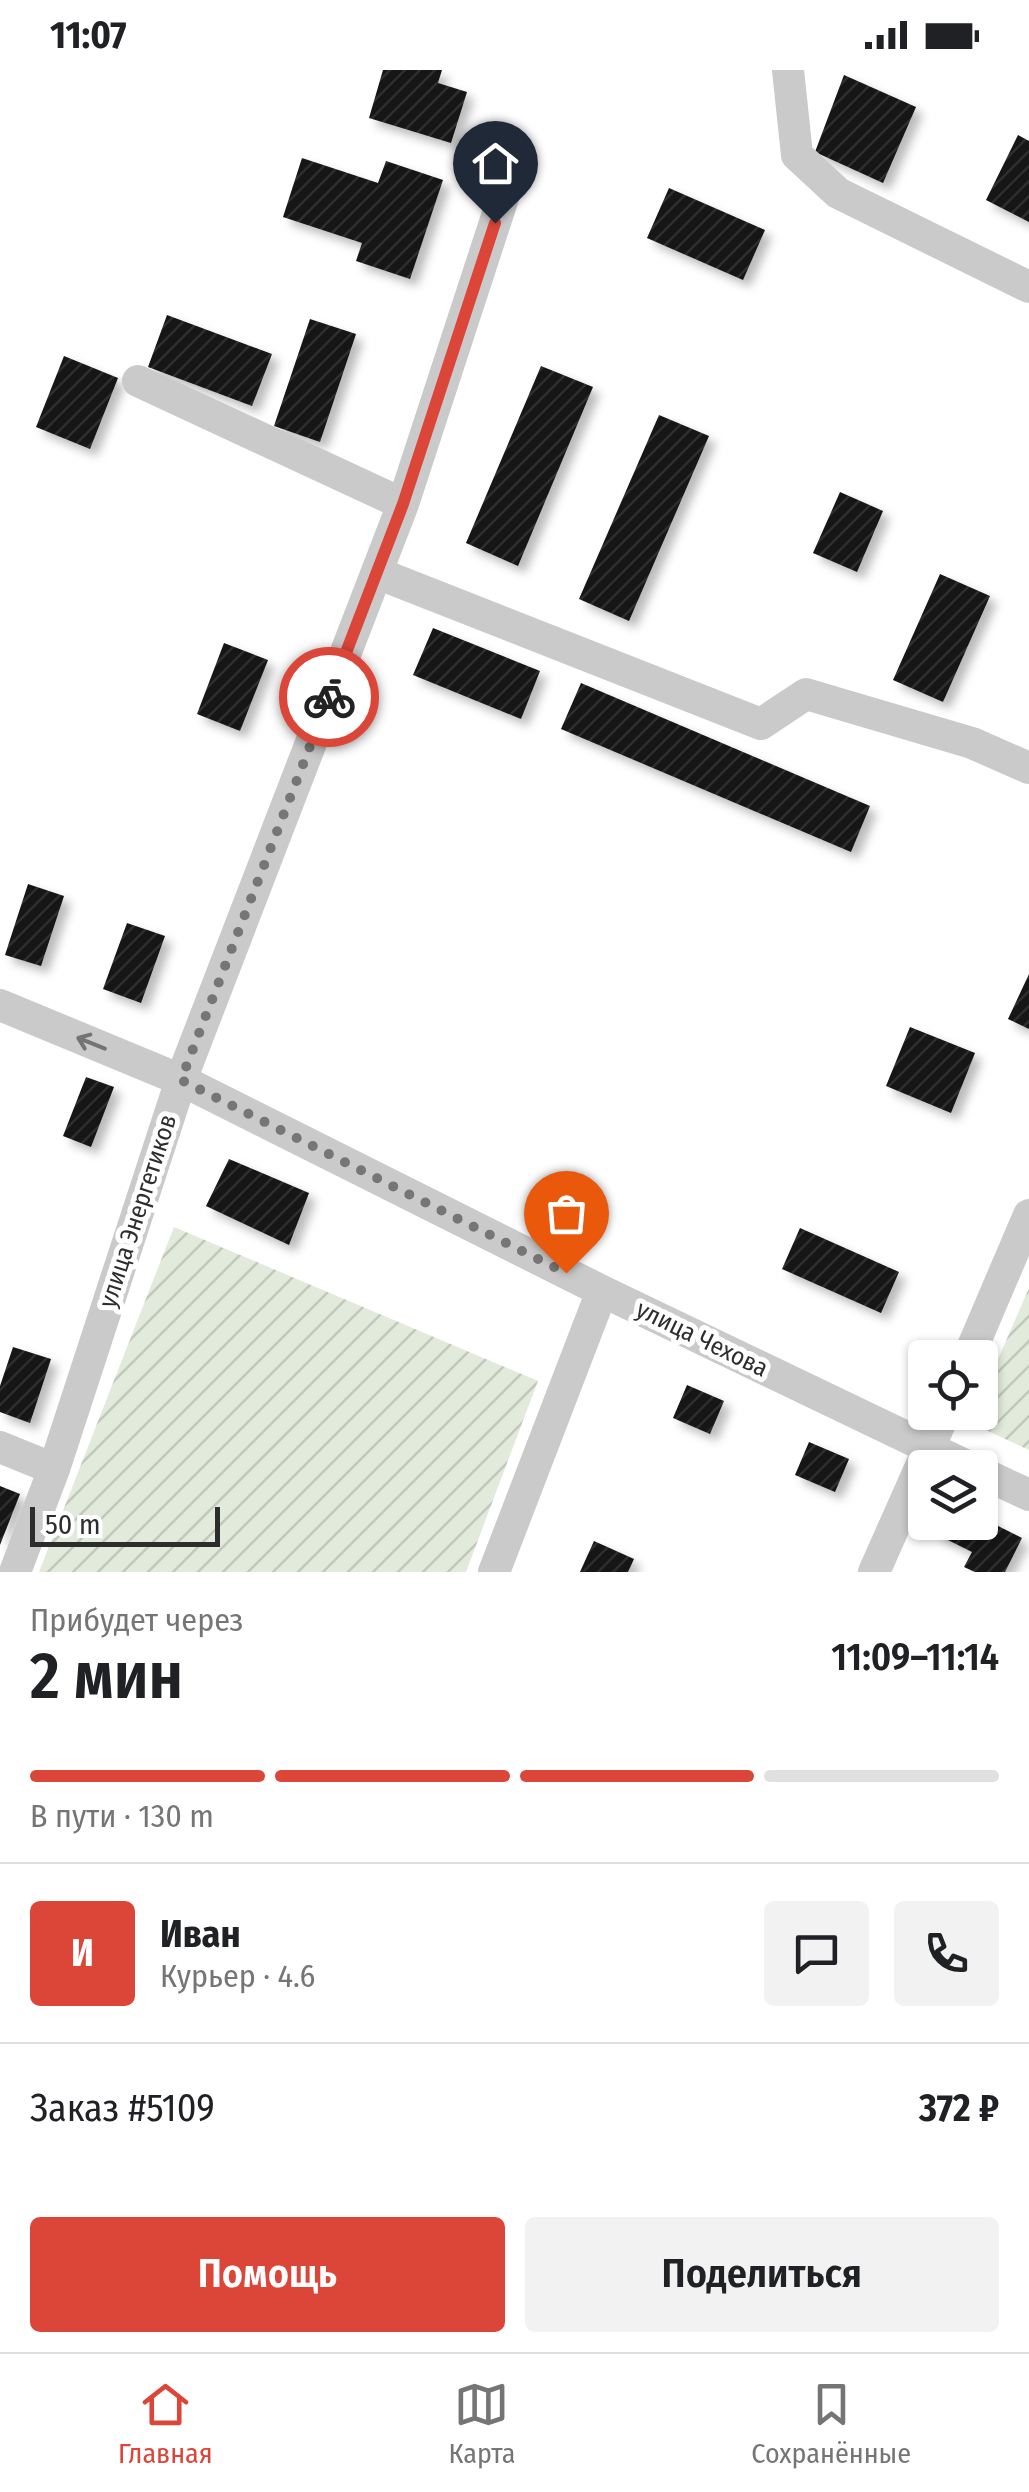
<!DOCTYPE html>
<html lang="ru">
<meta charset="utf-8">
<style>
:root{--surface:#fff;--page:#f2f2f2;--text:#202124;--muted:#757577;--line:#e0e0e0;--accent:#db4639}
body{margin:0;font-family:"Fira Sans Condensed",sans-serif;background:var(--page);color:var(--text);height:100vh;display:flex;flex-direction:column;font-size:38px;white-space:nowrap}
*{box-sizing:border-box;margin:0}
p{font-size:32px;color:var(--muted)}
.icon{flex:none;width:55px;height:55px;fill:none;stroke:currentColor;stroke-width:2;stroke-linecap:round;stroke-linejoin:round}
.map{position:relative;height:1502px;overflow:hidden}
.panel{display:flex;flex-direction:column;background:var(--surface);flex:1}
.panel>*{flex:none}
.tools{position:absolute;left:908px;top:1270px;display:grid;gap:20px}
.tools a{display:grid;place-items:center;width:90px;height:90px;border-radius:10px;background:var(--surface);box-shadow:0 2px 8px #0004;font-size:50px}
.scale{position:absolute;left:30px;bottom:25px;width:190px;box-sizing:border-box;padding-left:10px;border:5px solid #2d2d2d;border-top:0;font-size:28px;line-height:35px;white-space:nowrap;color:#2d2d2d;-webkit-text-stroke:8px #fff;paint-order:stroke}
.pin{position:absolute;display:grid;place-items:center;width:85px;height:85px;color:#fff;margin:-102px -42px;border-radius:50% 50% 50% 0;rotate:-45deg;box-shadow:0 0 10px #0007}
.pin .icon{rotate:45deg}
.courier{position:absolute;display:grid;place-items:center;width:100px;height:100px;margin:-50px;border:8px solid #db4639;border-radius:50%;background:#fff;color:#222;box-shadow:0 2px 12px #0007}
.summary em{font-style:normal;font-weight:600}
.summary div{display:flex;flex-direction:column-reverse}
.summary{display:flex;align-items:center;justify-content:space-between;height:170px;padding:0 30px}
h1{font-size:65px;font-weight:600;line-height:75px}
.bar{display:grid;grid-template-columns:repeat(4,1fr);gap:15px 10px;align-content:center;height:120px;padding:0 30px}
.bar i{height:12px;border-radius:8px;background:var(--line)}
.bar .current{background:var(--accent)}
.bar p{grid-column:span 4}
.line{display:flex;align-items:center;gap:25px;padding:0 30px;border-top:2px solid var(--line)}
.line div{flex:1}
.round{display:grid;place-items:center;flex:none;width:105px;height:105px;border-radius:10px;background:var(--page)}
.primary-button{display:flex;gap:20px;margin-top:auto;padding:20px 30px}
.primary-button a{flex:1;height:115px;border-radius:10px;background:var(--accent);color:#fff;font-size:40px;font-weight:600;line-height:115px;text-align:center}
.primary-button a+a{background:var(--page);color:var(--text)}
.status{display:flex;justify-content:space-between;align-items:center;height:70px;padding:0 50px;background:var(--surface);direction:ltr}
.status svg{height:28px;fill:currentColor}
.menu{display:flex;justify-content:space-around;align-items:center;height:140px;border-top:2px solid var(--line);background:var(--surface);font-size:28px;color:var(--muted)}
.menu a{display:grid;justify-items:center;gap:5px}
.menu .current{color:var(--accent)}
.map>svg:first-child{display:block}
</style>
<div class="status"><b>11:07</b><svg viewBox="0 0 49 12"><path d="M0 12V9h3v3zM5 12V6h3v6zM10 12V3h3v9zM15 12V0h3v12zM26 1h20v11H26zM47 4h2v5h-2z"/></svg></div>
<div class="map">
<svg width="1029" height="1502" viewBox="0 0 1029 1502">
<defs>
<pattern id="garden-furrows" width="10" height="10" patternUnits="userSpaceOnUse" patternTransform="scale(2.5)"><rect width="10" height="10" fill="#e1eadb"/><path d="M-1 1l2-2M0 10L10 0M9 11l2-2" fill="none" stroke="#c1c9bc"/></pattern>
<pattern id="building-hatch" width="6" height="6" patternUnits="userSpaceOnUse" patternTransform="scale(2.5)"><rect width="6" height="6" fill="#141414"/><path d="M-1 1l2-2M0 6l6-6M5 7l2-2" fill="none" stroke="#2e2e2e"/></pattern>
<filter id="shadow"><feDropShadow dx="7" dy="7" stdDeviation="5" flood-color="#0004"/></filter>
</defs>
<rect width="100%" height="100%" fill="#fff"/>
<path fill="url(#garden-furrows)" d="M174,1157L538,1311L466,1502H39Z
M1029,1218V1380L971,1353L975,1343L980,1342V1331Z"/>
<path fill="url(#building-hatch)" filter="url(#shadow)" d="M383,0H442L438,13L467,22L451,73L369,48Z
M844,5L916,37L883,113L815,82Z
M1018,65L1029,71V152L986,130Z
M302,88L378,113L386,91L443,110L410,209L356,191L362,173L283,147Z
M669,118L765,160L743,210L647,168Z
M167,245L272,284L252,336L148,297Z
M310,249L356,264L320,372L274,356Z
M64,286L118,308L90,379L36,357Z
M541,296L593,317L518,496L466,473Z
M659,345L709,366L629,551L579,529Z
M840,422L883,441L857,502L813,483Z
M940,504L990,526L943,632L893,610Z
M433,558L540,601L521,649L413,605Z
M224,573L268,590L240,661L197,644Z
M581,613L870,736L851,782L561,659Z
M28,814L64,826L41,896L5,885Z
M127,853L165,866L141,933L103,919Z
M1029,904V959L1008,949Z
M910,957L975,983L951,1043L886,1016Z
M86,1007L114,1017L91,1077L63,1066Z
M229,1089L309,1123L289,1175L206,1136Z
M800,1158L899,1202L881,1243L782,1199Z
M13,1277L51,1289L30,1353L0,1342V1316Z
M687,1315L724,1331L710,1364L673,1348Z
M809,1372L849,1389L835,1422L795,1405Z
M0,1416L20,1424L0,1475Z
M980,1447L1022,1468L1005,1502H975L964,1497L972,1482L936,1464L941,1452H980Z
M594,1471L634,1489L628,1502H580Z"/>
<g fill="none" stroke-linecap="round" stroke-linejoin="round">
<path stroke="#cacaca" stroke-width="32" d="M788,0L797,85L838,123L1029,217
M138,311L403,434
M377,503L761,654L806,624L972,673L1029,698
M0,935L181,1010L602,1221L971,1398
M968,1288L1029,1145
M0,1377L54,1399
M980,1402L1029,1425
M15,1502L54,1399L181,1010L403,434L518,82
M494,1502L602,1221
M874,1502L945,1342"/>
</g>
<defs><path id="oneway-shaft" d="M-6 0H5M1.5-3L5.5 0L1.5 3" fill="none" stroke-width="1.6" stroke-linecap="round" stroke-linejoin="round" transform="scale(2.5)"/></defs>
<use stroke="#747474" href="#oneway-shaft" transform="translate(91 973) rotate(-158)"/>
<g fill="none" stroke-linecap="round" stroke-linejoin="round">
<path stroke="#767676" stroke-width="10" stroke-dasharray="0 18" d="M329,627L181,1010L566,1203"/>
<path stroke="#db4639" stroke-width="12" d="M329,627L403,434L495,153"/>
</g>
<g text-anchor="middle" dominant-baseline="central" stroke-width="10" stroke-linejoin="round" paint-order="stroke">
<g font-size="25" fill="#2d2d2d" stroke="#fff">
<text transform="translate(138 1141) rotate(-72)">улица Энергетиков</text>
<text transform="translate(702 1269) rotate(26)">улица Чехова</text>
</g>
</g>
</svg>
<div class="tools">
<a><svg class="icon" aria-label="locate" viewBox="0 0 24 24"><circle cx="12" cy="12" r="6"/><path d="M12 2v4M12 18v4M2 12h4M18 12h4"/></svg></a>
<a><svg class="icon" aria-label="layers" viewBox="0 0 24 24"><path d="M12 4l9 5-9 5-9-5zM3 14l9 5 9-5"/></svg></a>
</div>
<div class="scale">50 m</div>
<div class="pin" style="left:566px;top:1203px;background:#ea580c"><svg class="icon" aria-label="bag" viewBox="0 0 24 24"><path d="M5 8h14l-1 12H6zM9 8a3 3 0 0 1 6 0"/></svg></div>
<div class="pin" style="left:495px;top:153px;background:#1f2937"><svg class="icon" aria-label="home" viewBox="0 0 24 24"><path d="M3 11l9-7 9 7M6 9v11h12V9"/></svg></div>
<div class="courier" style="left:329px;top:627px"><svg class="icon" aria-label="bike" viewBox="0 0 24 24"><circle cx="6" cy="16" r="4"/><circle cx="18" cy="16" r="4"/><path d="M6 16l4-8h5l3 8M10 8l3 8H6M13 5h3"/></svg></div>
</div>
<section class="panel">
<div class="summary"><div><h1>2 мин</h1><p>Прибудет через</p></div><em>11:09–11:14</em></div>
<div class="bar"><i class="current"></i><i class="current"></i><i class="current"></i><i></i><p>В пути · 130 m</p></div>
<div class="line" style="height:180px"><b class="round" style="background:var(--accent);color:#fff">И</b><div><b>Иван</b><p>Курьер · 4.6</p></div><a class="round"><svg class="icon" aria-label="chat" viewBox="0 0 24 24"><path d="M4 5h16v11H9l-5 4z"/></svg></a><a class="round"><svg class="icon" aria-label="phone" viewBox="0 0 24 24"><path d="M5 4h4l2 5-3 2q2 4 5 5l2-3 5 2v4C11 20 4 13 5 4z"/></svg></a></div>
<div class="line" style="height:130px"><div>Заказ #5109</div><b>372 ₽</b></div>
<div class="primary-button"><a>Помощь</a><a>Поделиться</a></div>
</section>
<nav class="menu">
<a class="current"><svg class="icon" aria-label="home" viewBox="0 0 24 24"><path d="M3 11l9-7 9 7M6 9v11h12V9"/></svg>Главная</a>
<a><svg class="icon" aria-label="map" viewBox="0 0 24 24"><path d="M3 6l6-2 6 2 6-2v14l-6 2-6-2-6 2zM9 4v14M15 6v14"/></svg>Карта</a>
<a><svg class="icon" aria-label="saved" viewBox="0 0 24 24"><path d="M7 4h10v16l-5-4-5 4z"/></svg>Сохранённые</a>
</nav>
